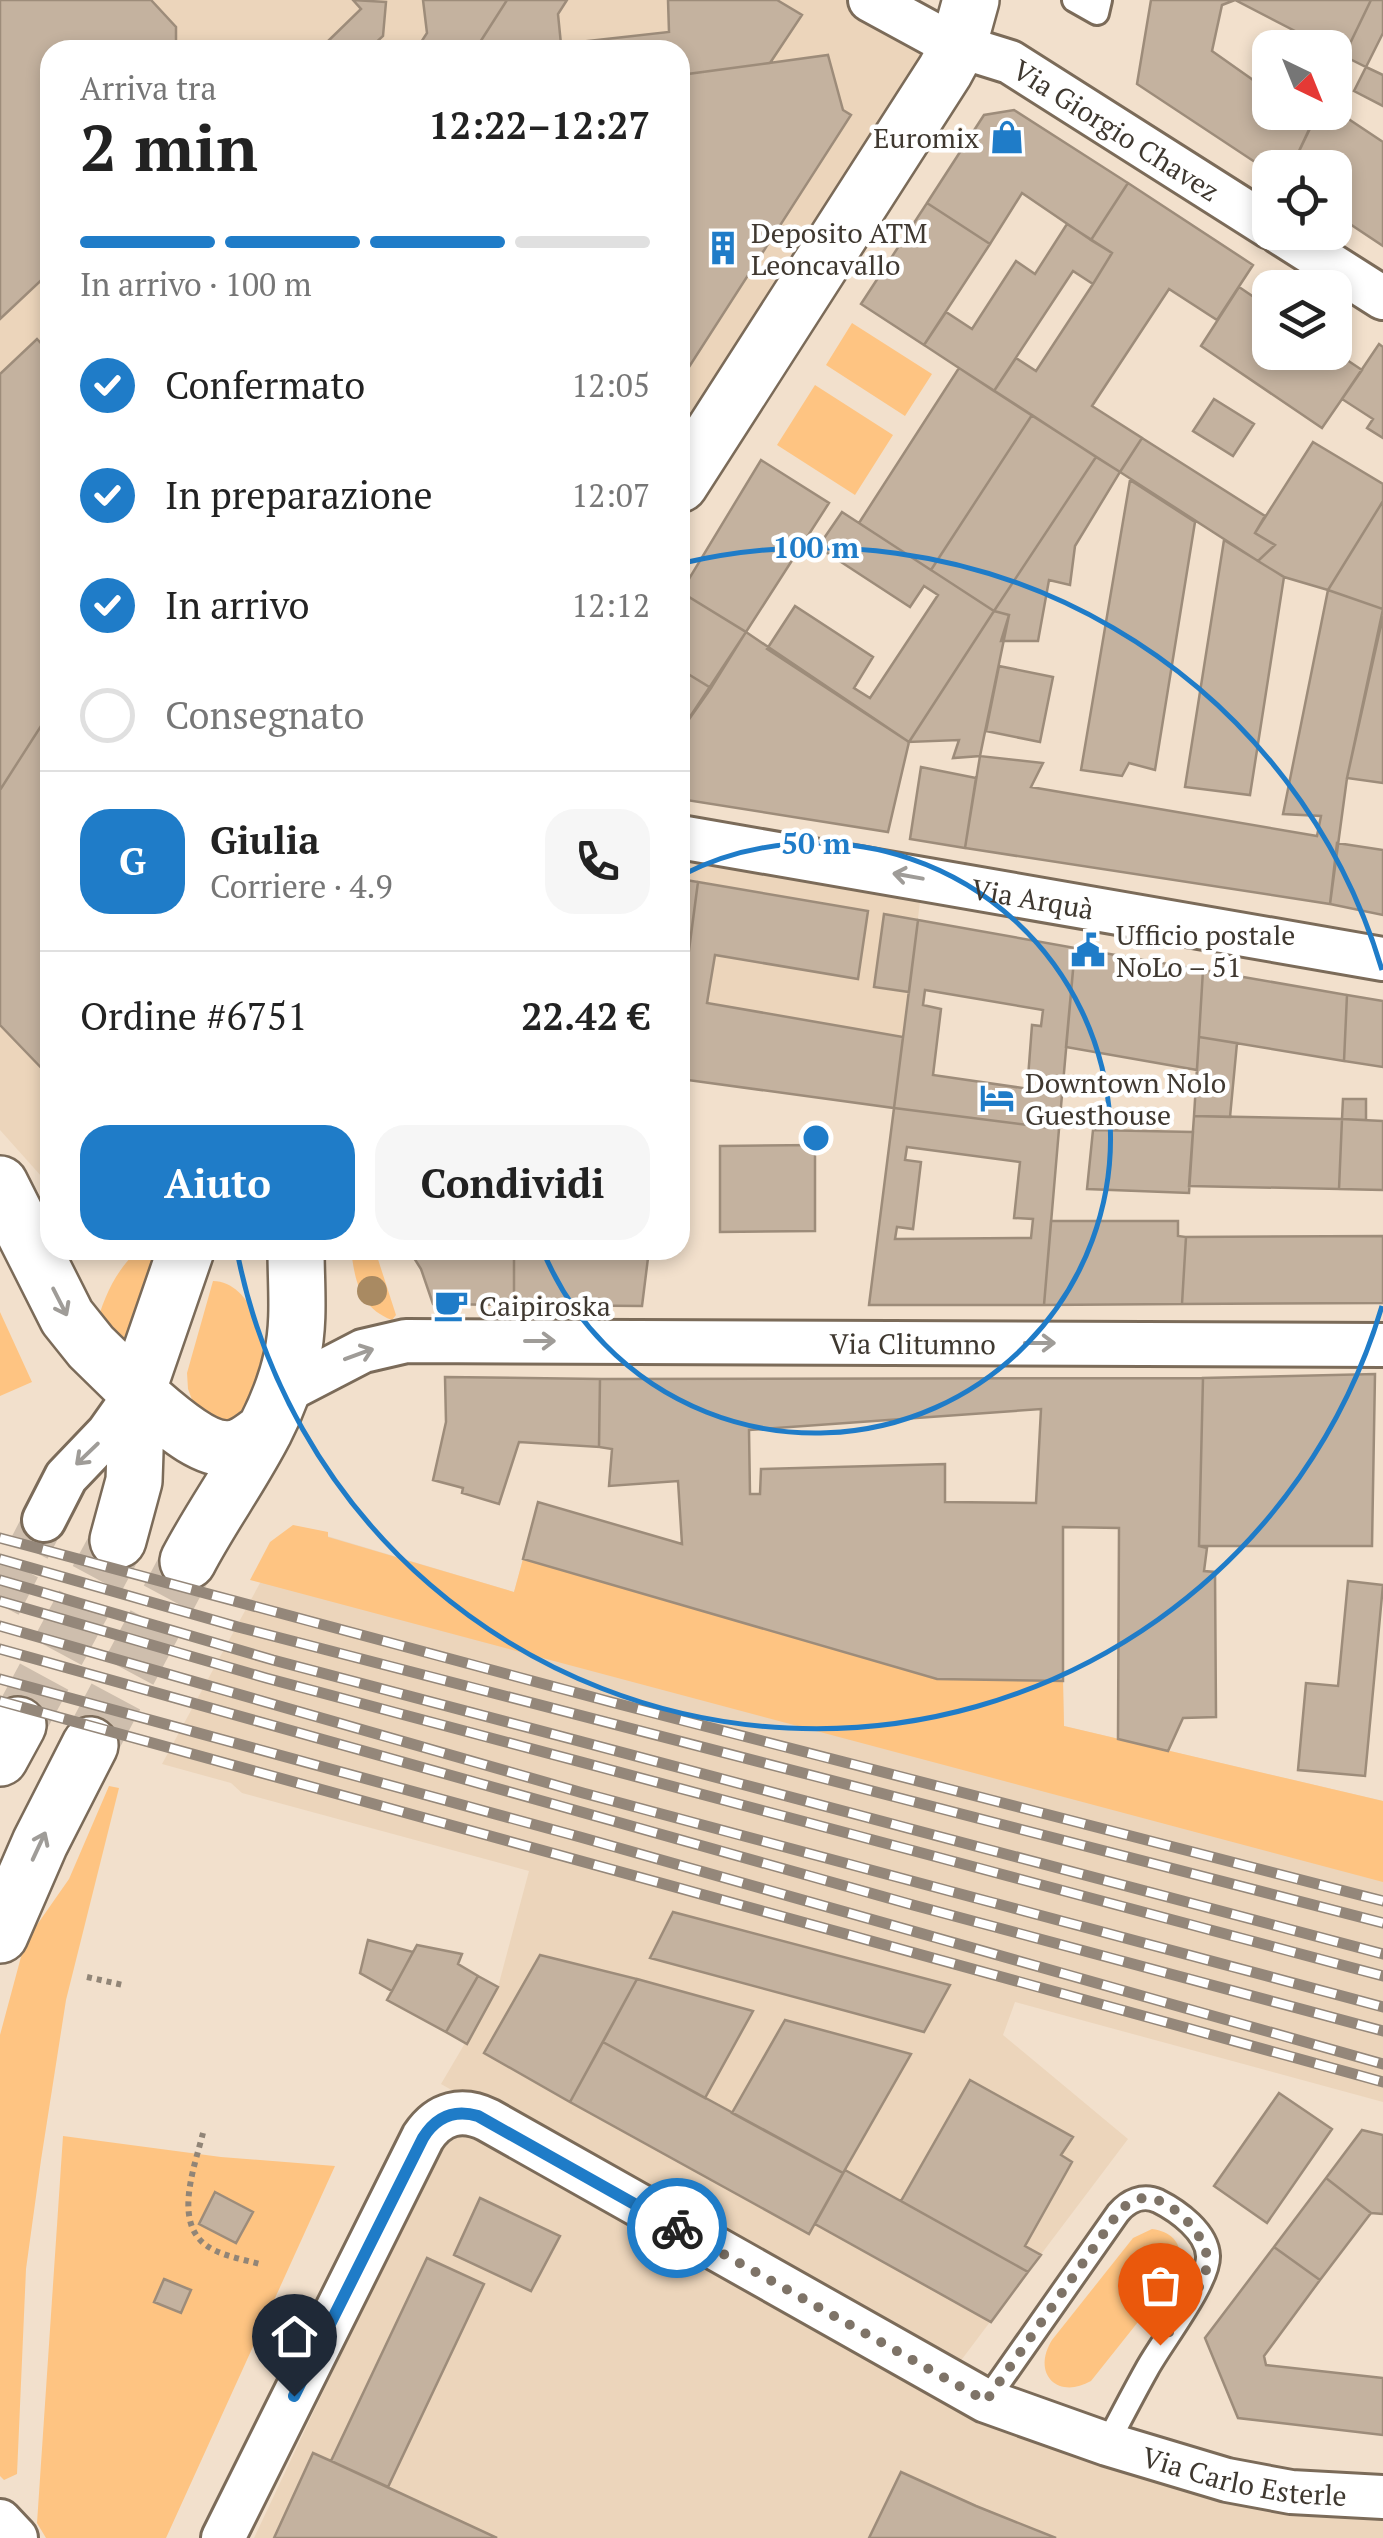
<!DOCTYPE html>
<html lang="it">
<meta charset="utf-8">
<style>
:root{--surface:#fff;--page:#f6f6f6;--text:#222;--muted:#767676;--line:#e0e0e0;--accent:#1f7cc8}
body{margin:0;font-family:"PT Serif",serif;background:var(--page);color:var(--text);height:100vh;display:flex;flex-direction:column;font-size:38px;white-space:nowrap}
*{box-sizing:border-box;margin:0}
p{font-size:32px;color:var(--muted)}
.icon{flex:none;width:55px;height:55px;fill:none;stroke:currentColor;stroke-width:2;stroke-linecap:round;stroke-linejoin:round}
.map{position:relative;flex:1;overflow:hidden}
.drawer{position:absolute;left:40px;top:40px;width:650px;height:1220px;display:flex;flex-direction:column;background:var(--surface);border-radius:30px;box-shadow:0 5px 15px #0003}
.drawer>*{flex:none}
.needle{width:65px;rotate:137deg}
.buttons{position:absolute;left:1252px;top:30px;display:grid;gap:20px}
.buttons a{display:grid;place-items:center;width:100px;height:100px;border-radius:20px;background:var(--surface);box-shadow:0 5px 15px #0003;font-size:50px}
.pin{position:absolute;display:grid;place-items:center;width:85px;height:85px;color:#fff;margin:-102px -42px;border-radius:50% 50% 50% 0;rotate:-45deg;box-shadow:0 0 10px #0007}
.pin .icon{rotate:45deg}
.courier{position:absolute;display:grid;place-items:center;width:100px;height:100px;margin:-50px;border:8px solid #1f7cc8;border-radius:50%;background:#fff;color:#222;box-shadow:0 2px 12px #0007}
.head em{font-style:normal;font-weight:700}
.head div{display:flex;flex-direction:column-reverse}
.head{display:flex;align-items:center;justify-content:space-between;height:170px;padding:0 40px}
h1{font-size:65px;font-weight:700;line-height:75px}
.bar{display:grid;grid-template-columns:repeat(4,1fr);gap:15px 10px;align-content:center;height:120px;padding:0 40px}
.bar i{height:12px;border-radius:8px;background:var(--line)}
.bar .current{background:var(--accent)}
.bar p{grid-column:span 4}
.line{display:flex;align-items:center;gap:25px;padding:0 40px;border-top:2px solid var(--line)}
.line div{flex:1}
.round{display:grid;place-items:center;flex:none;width:105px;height:105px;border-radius:30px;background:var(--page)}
ol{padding:0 40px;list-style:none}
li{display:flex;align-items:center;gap:30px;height:110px}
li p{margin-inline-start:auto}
li .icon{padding:10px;border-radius:50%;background:var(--accent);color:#fff;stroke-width:4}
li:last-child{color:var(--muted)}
li i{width:55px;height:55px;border:5px solid var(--line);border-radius:50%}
.primary-button{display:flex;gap:20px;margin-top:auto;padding:20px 40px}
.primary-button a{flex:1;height:115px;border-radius:30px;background:var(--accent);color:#fff;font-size:40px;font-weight:700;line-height:115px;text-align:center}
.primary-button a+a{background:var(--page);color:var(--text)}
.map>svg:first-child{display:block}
</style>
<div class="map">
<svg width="1383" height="2538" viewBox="0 0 1383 2538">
<rect width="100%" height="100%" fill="#f2e0cc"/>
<path fill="#ecd5bb" d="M0,0H855L938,48L680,461V50H50V1186L0,1130Z
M680,842L922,886L894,1108L680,1079Z
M327,1536L514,1592L523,1559L937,1679L1063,1681L1064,1726L1383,1801V2102L1015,2002L1003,2035L1128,2139L944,2383L1383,2500V2538H254L434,2157L453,2140L474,2128L783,2280L441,2084L498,1987L529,1871L242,1793L231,1783L162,1764L260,1583L300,1542Z"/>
<path fill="#fec482" d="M852,323L932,374L905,416L826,365Z
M815,385L893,435L855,495L777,445Z
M138,1250H151L158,1255L129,1346L95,1329C104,1297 114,1273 138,1250Z
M351,1250H375L396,1315L392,1320C360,1308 355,1281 351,1250Z
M213,1281C266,1282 288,1399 223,1424L194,1405L188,1389L187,1373Z
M0,1312L32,1382L0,1396Z
M293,1525L328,1532V1537L514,1592L523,1559L937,1679L1063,1681L1064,1726L1383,1801V1882L250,1580L270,1542Z
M109,1786L119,1788L66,2000L41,2160L26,2269L17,2474L4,2480L0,2476V2035L25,1942L69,1879Z
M63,2136L221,2157L335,2166L166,2538H46L37,2523Z
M1152,2229C1177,2232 1186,2251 1177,2273L1091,2381C1058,2400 1031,2374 1052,2340L1133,2238Z"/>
<path fill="#c4b29f" stroke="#9d8c7a" stroke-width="2.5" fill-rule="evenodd" d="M0,0H151L176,27V50H50V272L0,319Z
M353,0L386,2L383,36L368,50H326L322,47L361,9Z
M423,0H507L475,50H416L427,33Z
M507,0H567L558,14L561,44L669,32L668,0H777L802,15L770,63L680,75V50H475Z
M1151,0H1235L1222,5L1212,51L1270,92V112H1300L1313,121L1291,168H1270V172L1137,84Z
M1235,0H1371L1344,56L1335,51V48H1328Z
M1371,0H1383V33L1366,67L1344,56Z
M828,55L843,110L851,115L680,381V75Z
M1366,67L1383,75V106L1354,91Z
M1014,110L1128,183L1091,240L1022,193L990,244L927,203L984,115Z
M1335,110L1383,142V246L1335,214V168H1291L1318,112Z
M1128,183L1253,265L1217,320L1169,289L1092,406L1142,438L1120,472L994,391L1016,358L1036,371L1093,284L1112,253L1091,240Z
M927,203L990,244L924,345L861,304Z
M1067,224L1112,253L1093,284L1073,271L994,391L924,345L946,312L972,329L1016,261L1035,274Z
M1239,287L1270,308V352H1335L1362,370L1322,428L1201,346Z
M37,339L50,353V712L0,790V374Z
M1379,344L1383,347V438L1367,428L1373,419L1342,399Z
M959,368L1032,415L931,570L859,523Z
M1214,399L1254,424L1233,456L1193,431Z
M1032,415L1096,457L994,611L931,570Z
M1142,438L1265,516L1255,533L1275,545L1258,561L1120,472Z
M1313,442L1383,484V501L1328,590L1284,577L1258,561L1275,545L1255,533Z
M1096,457L1120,472L1075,546L1070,585L1049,580L1038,641H1001L1009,615L994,611Z
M761,460L829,503L746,632L681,592Z
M1130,480L1195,522L1155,770L1129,763L1122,776L1081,770Z
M1383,501V609L1328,590Z
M842,512L994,611L909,742L767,649L795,606L873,657L854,688L870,698L938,595L924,586L910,607L818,547Z
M1224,540L1284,577L1250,795L1185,787Z
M1328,590L1383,609L1347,778L1330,904L965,848L980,756L1043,763L1031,787L1317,836L1321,816L1283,814Z
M681,592L746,632L711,688L680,669Z
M994,611L1009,615L980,756L953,758L959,740L909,742Z
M1383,616V783L1347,778Z
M746,632L909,742L888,832L680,799V732Z
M999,666L1053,677L1040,742L986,731Z
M680,669L711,688L680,732Z
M50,712V1077L0,1025V790Z
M921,767L976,778L965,848L910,839Z
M1337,843L1383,850V915L1330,904Z
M680,879L698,882L684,988L680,987Z
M698,882L868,911L858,979L715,955L707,1003L903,1037L894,1108L680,1079V1017Z
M884,914L918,920L909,992L874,987Z
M918,920L1075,948L1059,1129L894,1108ZM925,990L1043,1010L1041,1026L1032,1025L1028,1078L1045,1080L1043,1091L933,1075L941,1009L923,1005Z
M1075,948L1203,970L1197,1070L1066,1047Z
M1203,970L1347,995L1344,1061L1199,1037Z
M1347,995L1383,1001V1067L1344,1061Z
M1199,1037L1237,1043L1230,1117L1194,1116Z
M1343,1099H1366V1120L1342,1119Z
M894,1108L1059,1129L1044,1305H869ZM907,1147L1020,1162L1014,1218L1033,1219L1031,1238L895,1239L897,1227L913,1229L921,1162L905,1160Z
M1194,1116L1342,1119L1339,1189L1189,1186Z
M1342,1119L1383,1121V1190L1339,1189Z
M1093,1130L1193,1132L1189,1193L1087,1189Z
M815,1145V1231L720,1232V1146Z
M1051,1221H1178V1236L1186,1237L1182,1304L1044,1305Z
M1383,1236V1303L1182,1304L1186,1237Z
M409,1250H514V1305L433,1304L421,1269Z
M514,1250H649L642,1306L514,1305Z
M1375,1374L1372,1546H1199L1203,1378Z
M445,1377L600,1379L599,1447L519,1442L499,1504L462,1493L463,1488L433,1480L446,1422Z
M1203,1378L1199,1546L1207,1548L1204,1571L1215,1572L1216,1717L1183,1718L1168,1751L1118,1739L1119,1528L1063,1527V1681L937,1679L523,1559L538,1502L682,1544L678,1481L609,1486L612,1449L599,1447L600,1379ZM1041,1409L1036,1503L945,1502V1464L761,1469L760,1494H750L749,1430Z
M1348,1581L1383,1585L1365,1776L1298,1770L1306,1683L1338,1686Z
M673,1912L950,1985L924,2032L650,1958Z
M368,1940L413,1952L392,1991L360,1973Z
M417,1945L462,1954L458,1964L478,1976L446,2032L387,2000Z
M540,1955L637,1979L570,2102L484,2053Z
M478,1976L498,1987L467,2044L446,2032Z
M637,1979L753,2011L705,2098L603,2042Z
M785,2020L911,2054L843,2173L732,2113Z
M603,2042L843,2173L809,2234L570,2102Z
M970,2080L1073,2137L1061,2155L1072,2162L1025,2246L1041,2255L1028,2272L901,2201Z
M1279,2093L1332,2129L1267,2223L1214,2186Z
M1362,2130L1383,2135V2214L1371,2213L1326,2178Z
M845,2170L1028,2272L991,2322L815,2224Z
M1326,2178L1371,2213L1320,2280L1274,2247Z
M215,2192L253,2212L236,2243L199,2224Z
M480,2198L560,2236L531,2291L454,2255Z
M1274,2247L1320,2280L1264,2356L1266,2365L1383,2378V2435L1238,2418L1205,2338Z
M427,2258L484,2284L388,2487L331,2461Z
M164,2279L191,2290L181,2313L154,2302Z
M313,2453L331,2461L497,2538H274Z
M901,2472L976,2506L1056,2538H869Z"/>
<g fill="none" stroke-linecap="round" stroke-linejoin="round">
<path stroke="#cebead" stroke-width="42" stroke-dasharray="42 21" stroke-linecap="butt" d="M0,1605L44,1520"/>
<path stroke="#cebead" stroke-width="55" stroke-dasharray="55 28" stroke-linecap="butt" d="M18,1725L118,1540
M90,1745L188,1561"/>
<g stroke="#7b6b59" stroke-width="28">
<path id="lane" d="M1074,0L1097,13L1100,0
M986,2401L1118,2213C1128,2201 1143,2194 1158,2201C1178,2211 1207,2232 1208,2256C1209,2282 1161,2343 1147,2369C1133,2394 1120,2419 1107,2444"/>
</g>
<g stroke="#7b6b59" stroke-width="48">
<g id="street">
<path id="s1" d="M870,0L949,43L1010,62L1270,227"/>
<path d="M1279,232L1383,298"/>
<path id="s2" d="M680,837L1383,959"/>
<path id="s3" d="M282,1393L363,1351L406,1341L1383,1345"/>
<path d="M44,1520L66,1477L108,1433L137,1392"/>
<path d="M0,2521L16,2538"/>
<path id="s4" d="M223,2538L423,2137C439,2113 462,2107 488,2120L986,2401L1107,2444L1227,2480L1291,2492L1383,2497"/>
</g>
</g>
<g stroke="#7b6b59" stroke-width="60">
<path id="secondary" d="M0,1184L67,1317L91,1347L137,1392"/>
</g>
<g stroke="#7b6b59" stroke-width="60">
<path id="primary" d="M680,484L945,71L958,47L971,0
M137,1392C160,1411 206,1458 238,1447C248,1444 257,1436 265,1430
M118,1540L134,1481L137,1392L186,1250
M188,1561C223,1494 276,1432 292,1357C300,1322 296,1285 296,1250
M0,1758L18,1725
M0,1935L40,1843L90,1745"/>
</g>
<path stroke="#918577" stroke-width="6" stroke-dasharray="5 5" stroke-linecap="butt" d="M87,1977L123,1985
M203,2133C194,2169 170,2229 214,2250C228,2257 245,2260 260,2264"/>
<use href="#lane" stroke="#fff" stroke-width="22"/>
<use href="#street" stroke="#fff" stroke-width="42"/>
<use href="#secondary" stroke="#fff" stroke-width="55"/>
<use href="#primary" stroke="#fff" stroke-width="55"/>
<g stroke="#94877a" stroke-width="11">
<path id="rail" d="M0,1538L611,1702L1383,1901
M0,1559L238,1627L1383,1923
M0,1580L273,1660L1383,1954
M0,1601L266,1678L1383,1976
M0,1626L583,1793L1383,2007
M0,1649L913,1905L1383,2031
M0,1679L580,1837L1383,2064
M0,1701L1383,2082"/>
</g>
<use href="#rail" stroke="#fff" stroke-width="8" stroke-dasharray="22" stroke-linecap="butt"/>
</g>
<circle fill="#a98a62" cx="372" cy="1291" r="15"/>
<defs><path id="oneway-shaft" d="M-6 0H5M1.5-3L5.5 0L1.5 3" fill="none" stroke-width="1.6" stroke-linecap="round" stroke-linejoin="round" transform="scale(2.5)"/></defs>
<g stroke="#9f9c98">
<use href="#oneway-shaft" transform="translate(908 876) rotate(-170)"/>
<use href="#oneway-shaft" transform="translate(60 1302) rotate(63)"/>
<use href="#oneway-shaft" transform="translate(540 1341)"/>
<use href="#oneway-shaft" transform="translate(1040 1343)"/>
<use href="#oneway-shaft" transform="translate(359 1354) rotate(-20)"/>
<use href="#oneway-shaft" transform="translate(87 1454) rotate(136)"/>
<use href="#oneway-shaft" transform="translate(39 1846) rotate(-65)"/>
</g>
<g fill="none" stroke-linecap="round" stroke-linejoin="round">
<path stroke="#7e7367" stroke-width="10" stroke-dasharray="0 18" d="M677,2228L986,2401L1118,2213C1124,2206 1134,2199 1144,2198C1171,2196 1211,2239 1207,2265C1204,2288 1174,2324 1160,2345"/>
<path stroke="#1f7cc8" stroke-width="12" d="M294,2396L423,2138C436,2117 454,2109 478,2116L677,2228"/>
</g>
<g fill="none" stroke="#1f7cc8" stroke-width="5">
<path d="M682 875A295 295 0 1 1 543 1251"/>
<path d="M1382 1306A590 590 0 0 1 237 1251M683 563A590 590 0 0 1 1382 970"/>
</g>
<defs>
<g id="shop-bare" transform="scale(2.7)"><path d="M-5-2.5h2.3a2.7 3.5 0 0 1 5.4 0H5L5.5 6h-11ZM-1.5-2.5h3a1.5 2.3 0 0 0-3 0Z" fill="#1f7cc8" stroke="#fff" stroke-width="2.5" paint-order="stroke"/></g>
<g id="building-bare" transform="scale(2.7)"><path d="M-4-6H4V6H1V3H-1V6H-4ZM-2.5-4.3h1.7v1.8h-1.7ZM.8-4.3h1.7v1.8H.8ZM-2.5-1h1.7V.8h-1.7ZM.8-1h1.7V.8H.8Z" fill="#1f7cc8" stroke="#fff" stroke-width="2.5" paint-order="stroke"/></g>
<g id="civic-bare" transform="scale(2.7)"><path d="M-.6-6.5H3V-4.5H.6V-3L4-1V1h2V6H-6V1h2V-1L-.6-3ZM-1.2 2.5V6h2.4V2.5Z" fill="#1f7cc8" stroke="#fff" stroke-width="2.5" paint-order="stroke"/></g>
<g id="hotel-bare" transform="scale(2.7)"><path d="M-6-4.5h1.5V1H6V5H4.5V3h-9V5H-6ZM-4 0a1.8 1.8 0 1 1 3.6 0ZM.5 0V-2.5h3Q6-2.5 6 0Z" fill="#1f7cc8" stroke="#fff" stroke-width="2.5" paint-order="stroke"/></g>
<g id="cafe-bare" transform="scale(2.7)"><path d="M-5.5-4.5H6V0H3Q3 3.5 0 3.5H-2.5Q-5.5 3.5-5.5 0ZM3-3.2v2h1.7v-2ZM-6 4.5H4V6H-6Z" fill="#1f7cc8" stroke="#fff" stroke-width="2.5" paint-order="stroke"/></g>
</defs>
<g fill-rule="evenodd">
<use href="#shop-bare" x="1007" y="137"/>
<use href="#building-bare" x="723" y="248"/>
<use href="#civic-bare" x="1088" y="950"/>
<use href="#hotel-bare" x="997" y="1098"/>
<use href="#cafe-bare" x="451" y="1305"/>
</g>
<g text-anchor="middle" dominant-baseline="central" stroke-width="9" stroke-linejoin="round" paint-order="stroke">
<g font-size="28" fill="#3f3830" stroke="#fff">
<text stroke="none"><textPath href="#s1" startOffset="280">Via Giorgio Chavez</textPath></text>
<text stroke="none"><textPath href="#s2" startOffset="358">Via Arquà</textPath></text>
<text stroke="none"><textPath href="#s3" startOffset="642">Via Clitumno</textPath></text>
<text stroke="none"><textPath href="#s4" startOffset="1365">Via Carlo Esterle</textPath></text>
</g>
<g font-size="28" fill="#3f3830" stroke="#fff" text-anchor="start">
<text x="979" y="137" text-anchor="end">Euromix</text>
<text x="751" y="232">Deposito ATM<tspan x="751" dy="32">Leoncavallo</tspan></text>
<text x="1116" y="934">Ufficio postale<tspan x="1116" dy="32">NoLo – 51</tspan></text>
<text x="1025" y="1082">Downtown Nolo<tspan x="1025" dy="32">Guesthouse</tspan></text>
<text x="479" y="1305">Caipiroska</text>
</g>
</g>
<circle cx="816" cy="1138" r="15" fill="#1f7cc8" stroke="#fff" stroke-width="5"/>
<g font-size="30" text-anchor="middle" font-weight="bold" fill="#1f7cc8" stroke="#fff" stroke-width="9" stroke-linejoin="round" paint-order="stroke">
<text x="816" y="558">100 m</text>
<text x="816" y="854">50 m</text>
</g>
</svg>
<div class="buttons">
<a><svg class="needle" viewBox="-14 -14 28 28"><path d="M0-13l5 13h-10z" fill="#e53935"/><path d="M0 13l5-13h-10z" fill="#767676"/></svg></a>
<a><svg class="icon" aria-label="locate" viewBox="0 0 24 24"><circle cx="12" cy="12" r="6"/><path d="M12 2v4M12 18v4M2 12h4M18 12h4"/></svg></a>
<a><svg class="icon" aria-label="layers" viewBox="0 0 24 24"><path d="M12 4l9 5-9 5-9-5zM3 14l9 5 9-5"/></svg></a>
</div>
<div class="pin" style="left:1160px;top:2345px;background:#ea580c"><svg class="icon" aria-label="bag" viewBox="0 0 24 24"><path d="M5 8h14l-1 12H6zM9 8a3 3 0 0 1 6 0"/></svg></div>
<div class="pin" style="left:294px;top:2396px;background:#1f2937"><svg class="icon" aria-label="home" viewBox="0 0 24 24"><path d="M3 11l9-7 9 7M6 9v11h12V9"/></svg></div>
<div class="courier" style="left:677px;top:2228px"><svg class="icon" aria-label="bike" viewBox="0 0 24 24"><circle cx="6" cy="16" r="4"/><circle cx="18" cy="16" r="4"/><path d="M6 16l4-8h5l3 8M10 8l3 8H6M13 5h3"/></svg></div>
<section class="drawer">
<div class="head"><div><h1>2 min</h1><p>Arriva tra</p></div><em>12:22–12:27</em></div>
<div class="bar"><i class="current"></i><i class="current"></i><i class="current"></i><i></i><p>In arrivo · 100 m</p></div>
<ol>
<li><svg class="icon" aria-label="check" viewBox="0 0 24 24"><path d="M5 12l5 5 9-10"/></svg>Confermato<p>12:05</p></li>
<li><svg class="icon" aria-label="check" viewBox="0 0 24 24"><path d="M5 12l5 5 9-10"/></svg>In preparazione<p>12:07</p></li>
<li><svg class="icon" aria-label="check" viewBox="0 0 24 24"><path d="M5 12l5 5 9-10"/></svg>In arrivo<p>12:12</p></li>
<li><i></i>Consegnato</li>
</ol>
<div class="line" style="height:180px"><b class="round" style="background:var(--accent);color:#fff">G</b><div><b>Giulia</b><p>Corriere · 4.9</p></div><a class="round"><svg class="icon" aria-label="phone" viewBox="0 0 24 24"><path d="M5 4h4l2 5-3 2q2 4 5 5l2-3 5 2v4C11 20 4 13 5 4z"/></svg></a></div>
<div class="line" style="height:130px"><div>Ordine #6751</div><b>22.42 €</b></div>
<div class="primary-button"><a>Aiuto</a><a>Condividi</a></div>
</section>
</div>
